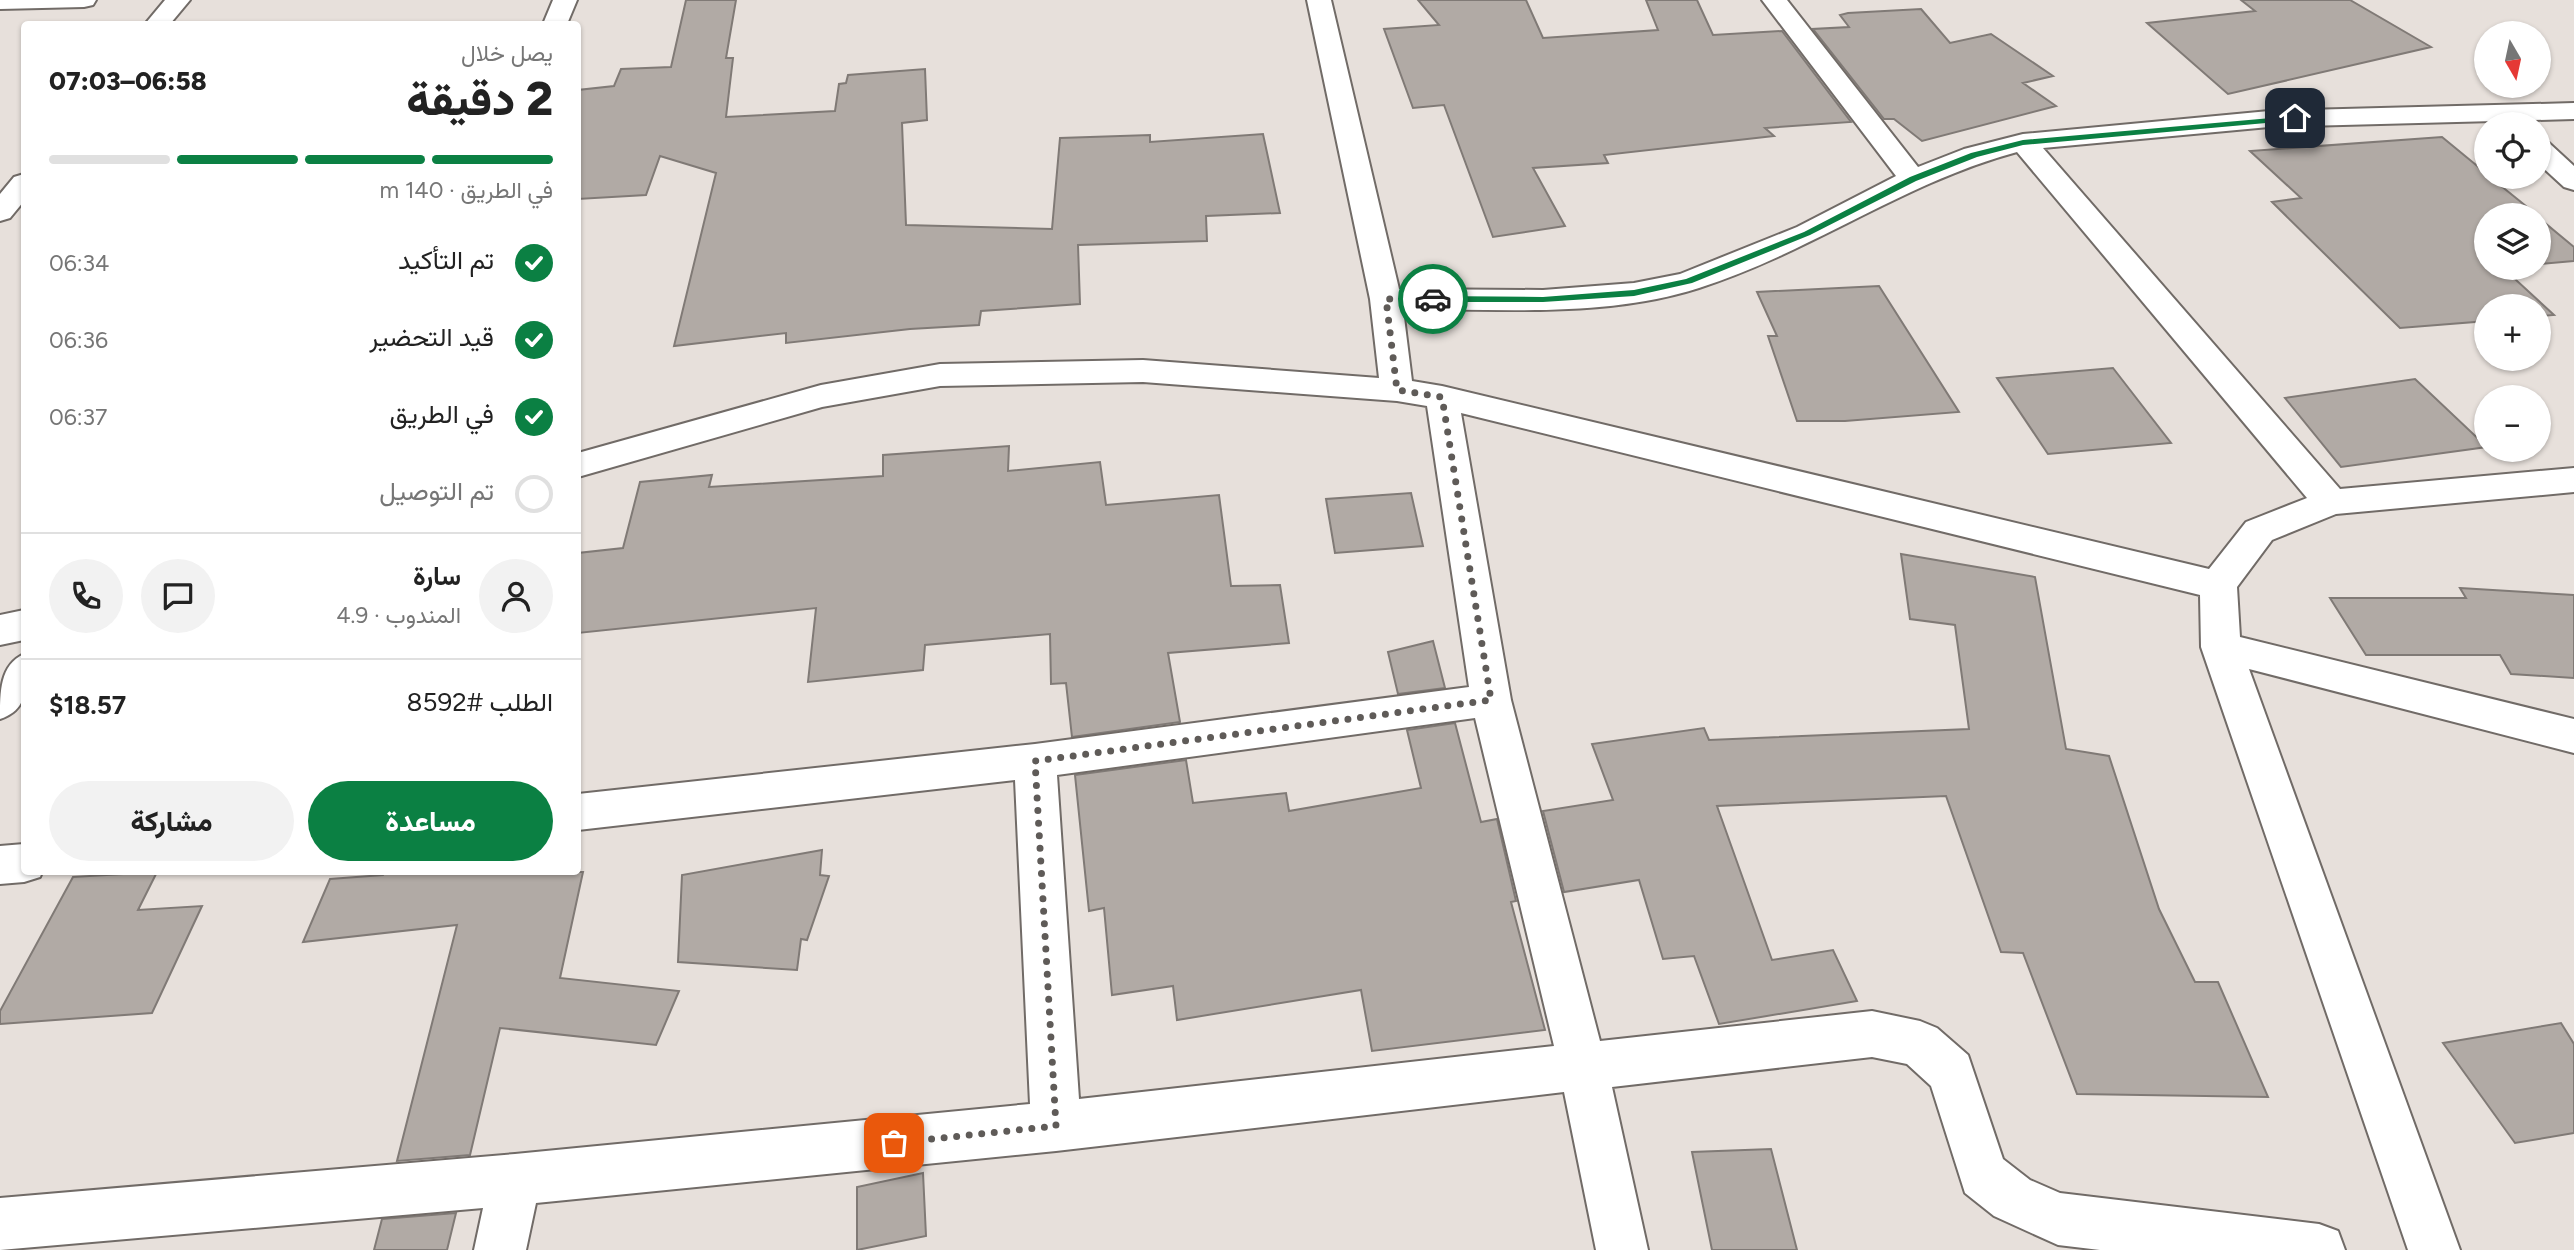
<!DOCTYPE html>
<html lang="ar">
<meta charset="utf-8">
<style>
:root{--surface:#fff;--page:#f2f2f2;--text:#222;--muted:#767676;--line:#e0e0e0;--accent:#0b8043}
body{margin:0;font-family:Figtree,Vazirmatn,sans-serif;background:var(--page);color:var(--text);direction:rtl;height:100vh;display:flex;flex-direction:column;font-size:26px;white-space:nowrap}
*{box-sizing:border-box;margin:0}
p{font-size:23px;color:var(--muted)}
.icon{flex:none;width:38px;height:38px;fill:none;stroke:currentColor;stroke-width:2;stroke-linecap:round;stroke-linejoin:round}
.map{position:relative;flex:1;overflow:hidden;direction:ltr}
.sheet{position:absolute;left:21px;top:21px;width:560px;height:854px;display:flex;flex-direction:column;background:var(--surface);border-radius:7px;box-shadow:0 2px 5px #0004;direction:rtl}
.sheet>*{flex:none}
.needle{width:46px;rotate:171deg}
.controls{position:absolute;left:2474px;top:21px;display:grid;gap:14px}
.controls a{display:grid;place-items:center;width:77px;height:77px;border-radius:50%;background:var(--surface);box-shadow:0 2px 5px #0004;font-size:35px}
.pin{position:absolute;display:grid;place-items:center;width:60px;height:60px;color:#fff;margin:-30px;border-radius:14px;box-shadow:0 4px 10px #0006}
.courier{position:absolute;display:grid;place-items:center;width:70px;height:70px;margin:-35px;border:5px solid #0b8043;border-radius:50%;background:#fff;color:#222;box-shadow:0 2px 9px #0007}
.head em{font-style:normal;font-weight:800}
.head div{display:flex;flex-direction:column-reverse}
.head{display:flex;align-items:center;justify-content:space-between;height:119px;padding:0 28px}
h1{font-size:46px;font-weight:800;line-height:52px}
.bar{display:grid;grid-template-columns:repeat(4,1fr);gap:10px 7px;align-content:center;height:84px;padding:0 28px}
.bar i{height:9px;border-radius:5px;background:var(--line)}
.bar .selected{background:var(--accent)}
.bar p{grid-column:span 4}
.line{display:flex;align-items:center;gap:18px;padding:0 28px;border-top:2px solid var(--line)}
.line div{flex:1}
.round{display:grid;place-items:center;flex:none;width:74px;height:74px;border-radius:37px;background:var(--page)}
ol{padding:0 28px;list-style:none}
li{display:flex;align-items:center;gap:21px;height:77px}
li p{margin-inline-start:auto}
li .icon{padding:7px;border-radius:50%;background:var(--accent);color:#fff;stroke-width:4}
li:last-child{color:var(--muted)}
li i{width:38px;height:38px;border:4px solid var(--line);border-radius:50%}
.primary-button{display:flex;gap:14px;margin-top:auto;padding:14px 28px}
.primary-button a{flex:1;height:80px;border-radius:42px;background:var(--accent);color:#fff;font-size:28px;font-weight:800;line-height:80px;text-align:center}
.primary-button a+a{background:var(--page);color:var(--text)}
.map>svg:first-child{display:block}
</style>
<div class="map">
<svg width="2574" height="1250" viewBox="0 0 2574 1250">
<rect width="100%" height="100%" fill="#e7e0db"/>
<path fill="#b1aaa5" stroke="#807a76" stroke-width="2" d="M686,0H736L726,58H733L726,117L835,111L839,84L846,83L848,75L925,69L927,120L902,123L906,225L1052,229L1060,138L1150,135V142L1263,134L1280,213L1206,216L1207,241L1078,245L1080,304L981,311L979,325L910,329L786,343V333L674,346L716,173L660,156L646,195L578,199V90L614,86L621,69L671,67Z
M1418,0H1526L1543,38L1658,30L1646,0H1697L1713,35L1782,31L1851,122L1765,128L1774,136L1604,155L1608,163L1533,168L1565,226L1493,237L1444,105L1413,108L1384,29L1439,25Z
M2241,0H2350L2431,47L2228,94L2147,23L2255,11Z
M1921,9L1950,43L1991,34L2053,76L2023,83L2056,106L1922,141L1894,119H1884L1813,29L1849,27L1840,15L1848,13Z
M2442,137L2487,174V177H2490L2537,215H2487V268H2503L2554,315L2539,316V306H2487V321L2400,328L2272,202L2301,198L2250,151Z
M2539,218L2574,247V261L2539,264Z
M1879,286L1959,412L1845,421H1797L1768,336H1777L1757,292Z
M2113,368L2171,443L2048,454L1997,378Z
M2415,379L2487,447L2341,467L2285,398Z
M1009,446L1008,471L1100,462L1106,505L1219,495L1231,586L1280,585L1289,643L1168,653L1180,722L1072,737L1066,683L1051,684L1050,634L925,645L923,670L808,682L816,608L578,633V553L623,548L640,482L712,475L709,487L883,476V455Z
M1411,493L1423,546L1335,553L1326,499Z
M1901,554L2035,577L2066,749L2109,756L2159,909L2195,982H2218L2268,1097L2077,1094L2023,953L2001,952L1946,796L1717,806L1772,960L1833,950L1857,1001L1719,1024L1694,956L1663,959L1639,880L1564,892L1543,811L1613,800L1592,744L1704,728L1709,740L1969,729L1955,625L1910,619Z
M2460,588L2574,595V678L2511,674L2500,655H2366L2330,598H2466Z
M1433,641L1445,688L1398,694L1388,652Z
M1455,723L1481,822L1497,819L1516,901L1511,902L1545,1030L1372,1051L1361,990L1177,1020L1173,986L1112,995L1104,908L1089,911L1075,775L1186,760L1193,803L1286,793L1289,811L1421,788L1407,730Z
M822,850L820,875L829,876L807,940L801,939L797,970L678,962L682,875Z
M157,872L138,910L202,906L152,1013L0,1024V1011L73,877Z
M385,872H583L560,978L679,991L656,1045L500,1028L470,1155L397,1161L457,925L303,942L330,879L383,875Z
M2561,1023L2574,1044V1133L2515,1143L2443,1043Z
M1771,1149L1797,1250H1712L1692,1152Z
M923,1173L926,1236L857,1250V1187Z
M456,1213L447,1250H374L382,1219Z"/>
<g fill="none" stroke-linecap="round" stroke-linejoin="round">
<g stroke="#716b67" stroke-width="4">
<path id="minor" d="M0,0H96L93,5L84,7L0,9Z
M165,0H190L170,24H145Z
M553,0H577L567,24H543Z
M1307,0H1331L1399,289L1543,290L1634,283L1680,274L1797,227L1896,176L1762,0H1787L1918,167L1964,149L2023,134L2269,111L2574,103V119L2269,127L2043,148L2340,489L2574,468V492L2336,514L2272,540L2237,587L2240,637L2574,719V753L2249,669L2460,1250H2408L2201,647L2200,595L1461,413L1511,700L1600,1041L1872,1011L1920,1021L1937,1028L1968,1055L2003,1159L2030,1180L2060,1193L2319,1224L2338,1231L2345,1250H2100L2058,1245L1994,1216L1965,1193L1931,1086L1907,1064L1872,1057L1612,1087L1648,1250H1596L1564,1092L1056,1151L536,1203L526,1250H474L483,1208L0,1250V1198L515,1154L1030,1104L1015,780L578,830V794L1035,744L1469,687L1427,406L1397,401L1143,382L940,386L822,407L578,477V453L821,385L940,364L1143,360L1379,378L1370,299ZM2017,152L2307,498L2246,522L2209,569L1442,386L1412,381L1403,309C1500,309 1605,318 1699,288C1809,253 1905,182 2017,152ZM1475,718L1554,1046L1079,1099L1057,775Z
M2539,141L2549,143L2574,166V190L2564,187L2539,164Z
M24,174V201L10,218L0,221V194L14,177Z
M24,610V640L0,645V615Z
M24,654C26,682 31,709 0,719C0,691 0,665 24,654Z
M24,844V872H42L40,877L24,882L0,884V846Z"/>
</g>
<use href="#minor" fill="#fff" fill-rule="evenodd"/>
</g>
<path fill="#0b8043" d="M2295,116L2298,120L2023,145L1977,157L1916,181L1810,235L1692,283L1634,296L1543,302H1433L1428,299L1433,296L1543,297L1634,290L1686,279L1804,232L1910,177L1971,153L2023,140Z"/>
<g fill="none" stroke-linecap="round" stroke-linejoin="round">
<path stroke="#5f5b58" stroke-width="7" stroke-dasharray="0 12.6" d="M894,1143L1056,1126L1035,761L1491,700L1442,397L1397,390L1386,299H1433"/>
</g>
</svg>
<div class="controls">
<a><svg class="needle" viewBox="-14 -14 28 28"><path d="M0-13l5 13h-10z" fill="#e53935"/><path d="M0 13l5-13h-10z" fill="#767676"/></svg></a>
<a><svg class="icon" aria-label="locate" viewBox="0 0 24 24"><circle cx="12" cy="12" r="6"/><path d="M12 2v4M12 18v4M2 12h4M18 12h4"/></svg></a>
<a><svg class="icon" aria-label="layers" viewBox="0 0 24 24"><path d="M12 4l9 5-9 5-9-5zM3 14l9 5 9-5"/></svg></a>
<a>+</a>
<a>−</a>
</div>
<div class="pin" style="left:894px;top:1143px;background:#ea580c"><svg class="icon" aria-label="bag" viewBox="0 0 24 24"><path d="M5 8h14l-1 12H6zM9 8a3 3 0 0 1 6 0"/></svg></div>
<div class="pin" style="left:2295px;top:118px;background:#1f2937"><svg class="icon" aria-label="home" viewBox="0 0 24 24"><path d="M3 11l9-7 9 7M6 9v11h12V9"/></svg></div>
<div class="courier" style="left:1433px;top:299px"><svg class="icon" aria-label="car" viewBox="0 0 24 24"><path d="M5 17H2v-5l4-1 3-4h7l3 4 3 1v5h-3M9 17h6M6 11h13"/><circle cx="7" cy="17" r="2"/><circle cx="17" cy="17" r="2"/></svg></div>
<section class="sheet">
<div class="head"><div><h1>2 دقيقة</h1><p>يصل خلال</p></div><em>06:58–07:03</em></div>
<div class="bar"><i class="selected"></i><i class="selected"></i><i class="selected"></i><i></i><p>في الطريق · 140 m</p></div>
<ol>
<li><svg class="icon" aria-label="check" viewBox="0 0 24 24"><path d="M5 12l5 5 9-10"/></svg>تم التأكيد<p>06:34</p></li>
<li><svg class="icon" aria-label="check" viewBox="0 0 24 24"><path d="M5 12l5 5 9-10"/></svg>قيد التحضير<p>06:36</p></li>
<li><svg class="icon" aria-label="check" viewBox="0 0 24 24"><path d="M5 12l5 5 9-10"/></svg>في الطريق<p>06:37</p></li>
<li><i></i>تم التوصيل</li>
</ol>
<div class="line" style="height:126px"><a class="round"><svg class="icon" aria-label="person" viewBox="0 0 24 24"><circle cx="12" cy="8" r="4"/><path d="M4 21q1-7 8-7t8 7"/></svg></a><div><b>سارة</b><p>المندوب · 4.9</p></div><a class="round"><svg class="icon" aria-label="chat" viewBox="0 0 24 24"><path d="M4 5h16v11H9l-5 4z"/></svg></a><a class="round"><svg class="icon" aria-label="phone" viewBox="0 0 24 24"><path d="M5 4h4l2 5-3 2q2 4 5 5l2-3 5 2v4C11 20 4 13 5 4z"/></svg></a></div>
<div class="line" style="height:91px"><div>الطلب #8592</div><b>$18.57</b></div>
<div class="primary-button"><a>مساعدة</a><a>مشاركة</a></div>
</section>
</div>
